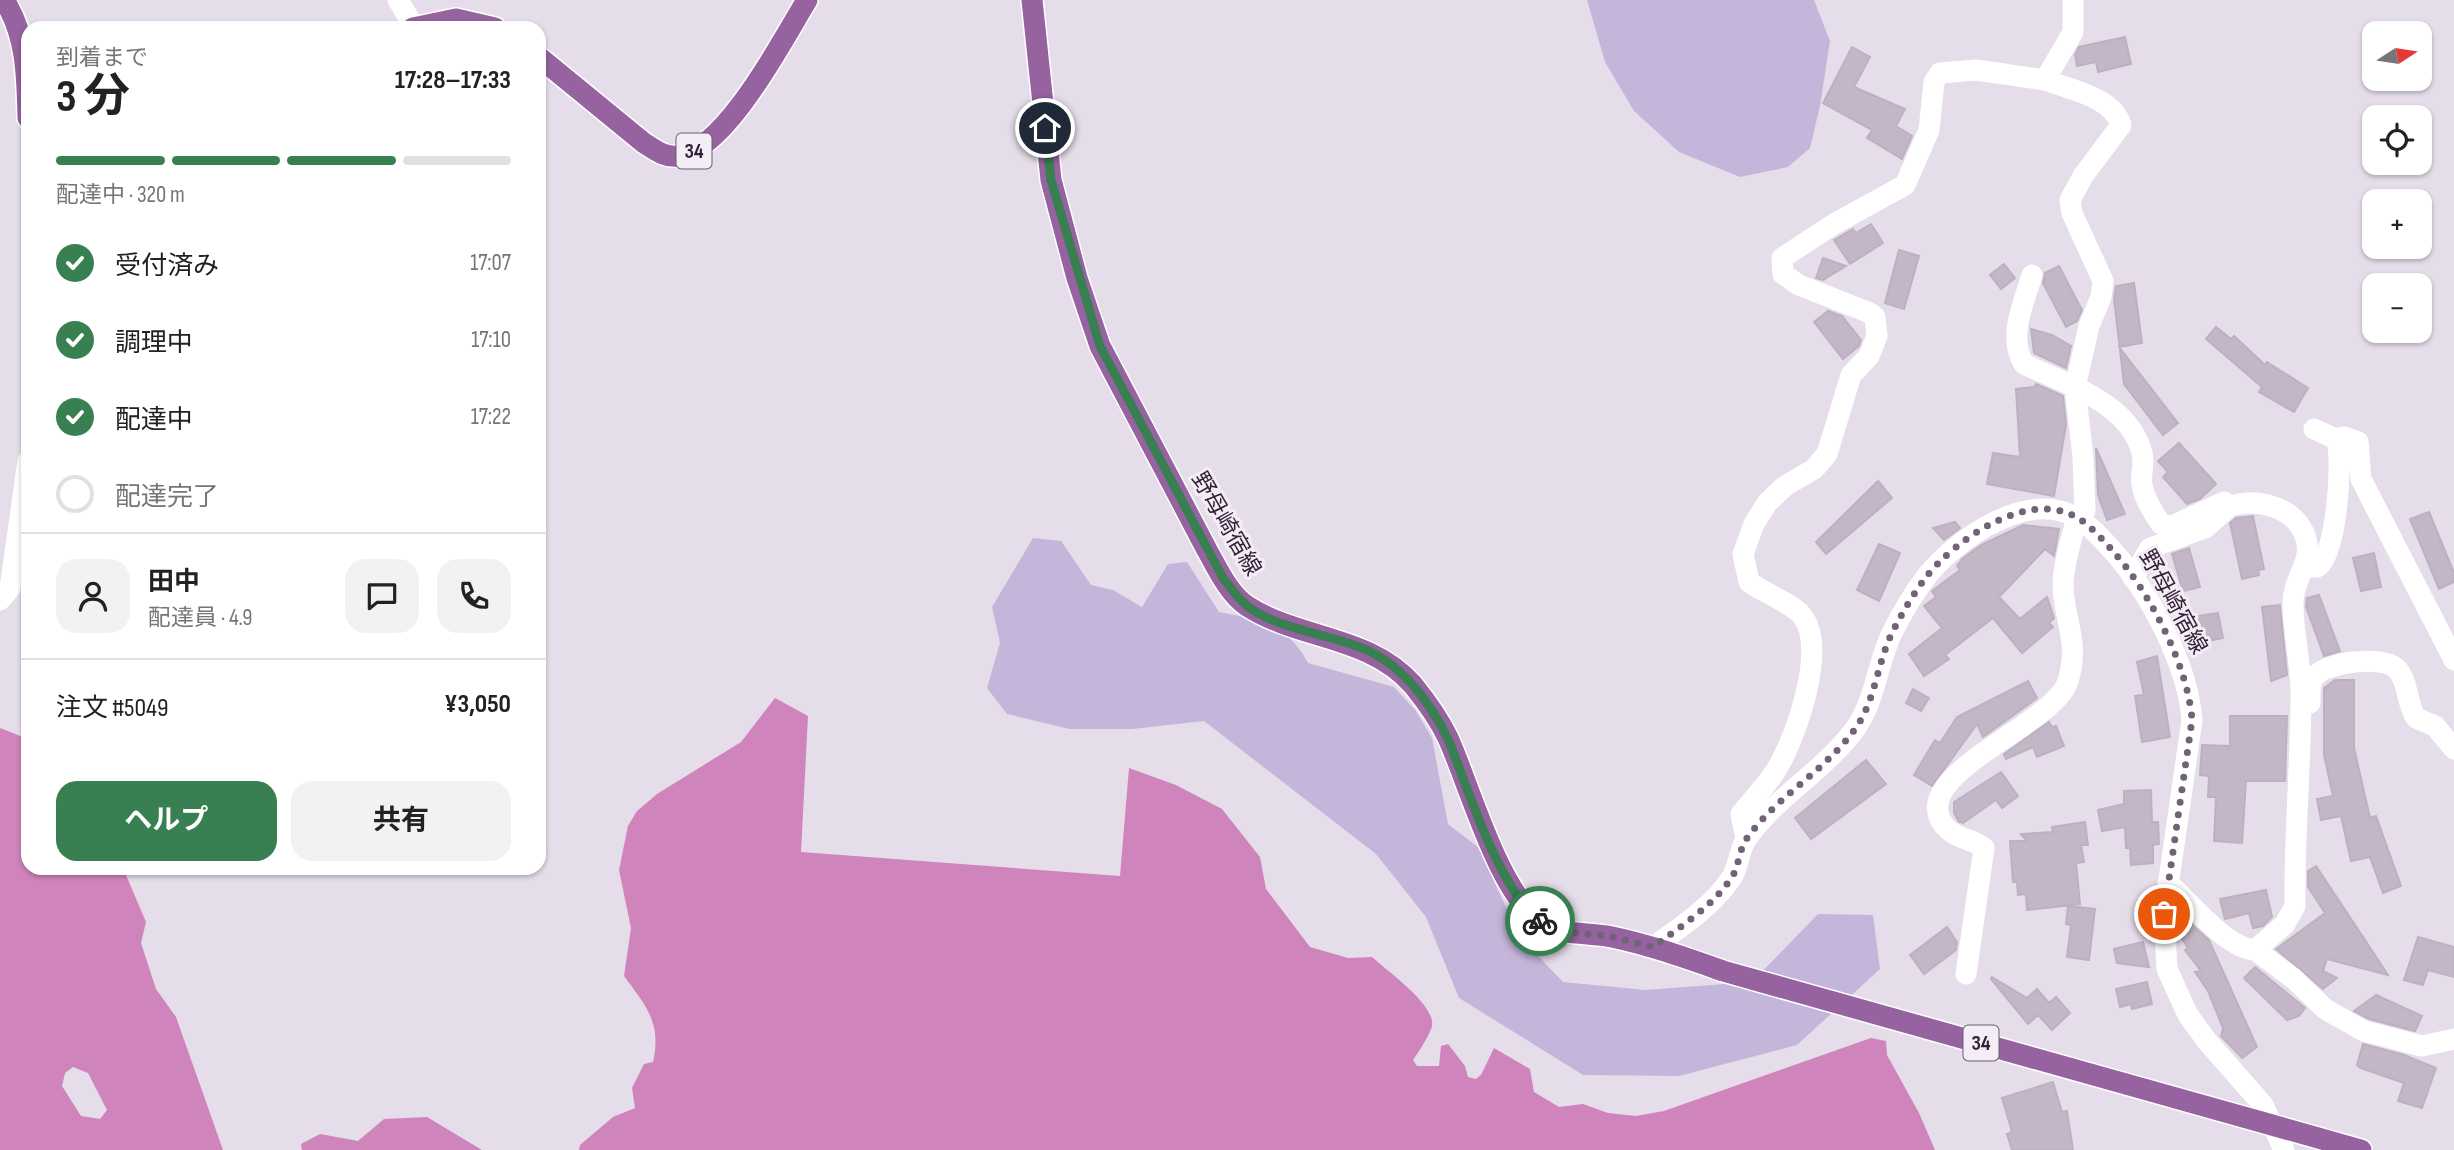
<!DOCTYPE html>
<html lang="ja">
<meta charset="utf-8">
<style>
:root{--surface:#fff;--page:#f2f2f2;--text:#222;--muted:#767676;--line:#e0e0e0;--accent:#388051}
body{margin:0;font-family:"Sofia Sans Condensed","Noto Sans JP",sans-serif;background:var(--page);color:var(--text);height:100vh;display:flex;flex-direction:column;font-size:26px;white-space:nowrap}
*{box-sizing:border-box;margin:0}
p{font-size:23px;color:var(--muted)}
.icon{flex:none;width:38px;height:38px;fill:none;stroke:currentColor;stroke-width:2;stroke-linecap:round;stroke-linejoin:round}
.map{position:relative;flex:1;overflow:hidden}
.details{position:absolute;left:21px;top:21px;width:525px;height:854px;display:flex;flex-direction:column;background:var(--surface);border-radius:21px;box-shadow:0 2px 5px #0004}
.details>*{flex:none}
.needle{width:46px;rotate:78deg}
.controls{position:absolute;left:2362px;top:21px;display:grid;gap:14px}
.controls a{display:grid;place-items:center;width:70px;height:70px;border-radius:14px;background:var(--surface);box-shadow:0 2px 5px #0004;font-size:35px}
.pin{position:absolute;display:grid;place-items:center;width:60px;height:60px;color:#fff;margin:-30px;border:4px solid #fff;border-radius:50%;box-shadow:0 2px 7px #0007}
.courier{position:absolute;display:grid;place-items:center;width:70px;height:70px;margin:-35px;border:5px solid #388051;border-radius:50%;background:#fff;color:#222;box-shadow:0 2px 9px #0007}
.overview em{font-style:normal;font-weight:700}
.overview div{display:flex;flex-direction:column-reverse}
.overview{display:flex;align-items:center;justify-content:space-between;height:119px;padding:0 35px}
h1{font-size:46px;font-weight:700;line-height:52px}
.bar{display:grid;grid-template-columns:repeat(4,1fr);gap:10px 7px;align-content:center;height:84px;padding:0 35px}
.bar i{height:9px;border-radius:5px;background:var(--line)}
.bar .active{background:var(--accent)}
.bar p{grid-column:span 4}
.line{display:flex;align-items:center;gap:18px;padding:0 35px;border-top:2px solid var(--line)}
.line div{flex:1}
.round{display:grid;place-items:center;flex:none;width:74px;height:74px;border-radius:21px;background:var(--page)}
ol{padding:0 35px;list-style:none}
li{display:flex;align-items:center;gap:21px;height:77px}
li p{margin-inline-start:auto}
li .icon{padding:7px;border-radius:50%;background:var(--accent);color:#fff;stroke-width:4}
li:last-child{color:var(--muted)}
li i{width:38px;height:38px;border:4px solid var(--line);border-radius:50%}
.primary-button{display:flex;gap:14px;margin-top:auto;padding:14px 35px}
.primary-button a{flex:1;height:80px;border-radius:21px;background:var(--accent);color:#fff;font-size:28px;font-weight:700;line-height:80px;text-align:center}
.primary-button a+a{background:var(--page);color:var(--text)}
.map>svg:first-child{display:block}
</style>
<div class="map">
<svg width="2454" height="1150" viewBox="0 0 2454 1150">
<rect width="100%" height="100%" fill="#e5dde9"/>
<path fill="#c4b6db" d="M1587,0H1814L1830,41L1820,106L1810,148L1788,167L1740,177L1679,152L1634,111L1605,62Z
M1033,538L1061,541L1091,585L1113,590L1142,607L1168,564L1187,562L1219,612C1262,620 1286,623 1308,663L1394,687L1416,711L1432,738L1448,824L1479,848L1519,936L1563,982L1645,990L1752,982L1818,914L1873,915L1880,969L1797,1045L1679,1076L1583,1075L1459,998L1426,917L1376,854L1204,721L1132,729H1070L1007,714L987,688L1000,643L992,607Z"/>
<path fill="#cf84bc" fill-rule="evenodd" d="M775,698L808,716L801,852L1120,876L1129,768L1176,785L1222,809L1260,857L1266,889L1310,947L1348,958L1372,957C1386,970 1436,1005 1432,1026C1430,1035 1419,1051 1413,1060L1417,1066H1439L1441,1046L1448,1044L1465,1066L1468,1077L1476,1079L1481,1075L1494,1048L1530,1069L1534,1092L1559,1107L1583,1104L1608,1113L1636,1116L1664,1111L1871,1038L1886,1041L1887,1055L1919,1113L1935,1150H579L580,1145L613,1117L635,1108L632,1088L644,1064L653,1062C662,1023 646,1006 624,976L631,928L619,870L628,826L637,811L657,794L741,742Z
M0,728L28,739V868H123L146,922L141,943L156,989L176,1017L223,1150H0ZM73,1067L88,1073L107,1110L100,1119L81,1116L62,1086L65,1073Z
M427,1117L482,1150H302L301,1144L320,1134L358,1141L384,1119Z"/>
<path fill="#c2b6c7" stroke="#bdb0c3" stroke-width="2" d="M2125,37L2131,64L2098,72L2096,62L2077,66L2075,55L2079,47Z
M1852,47L1870,57L1854,87L1905,109L1896,126L1912,136L1902,159L1867,138L1872,130L1823,103Z
M1871,224L1883,243L1850,264L1834,240L1853,229L1856,233Z
M1899,250L1919,256L1904,309L1885,303Z
M1823,258L1846,266L1823,280L1816,278Z
M2004,264L2015,278L2001,289L1990,275Z
M2059,266L2082,310L2077,321L2066,327L2043,283L2045,273Z
M2134,283L2142,343L2119,347L2178,423L2163,435L2124,384L2114,299L2116,286Z
M1828,311L1842,316L1861,340L1859,346L1843,359L1814,322Z
M2216,327L2231,339L2234,336L2265,365L2267,362L2308,388L2294,412L2259,392L2262,387L2206,339Z
M2031,329L2052,335L2071,346L2066,368L2034,353Z
M2036,384L2063,396L2066,425L2054,496L1987,484L1993,453L2020,457L2016,389L2034,387Z
M2179,443L2216,484L2200,499L2187,504L2163,477L2168,472L2158,461Z
M2096,448L2125,514L2107,520L2098,495Z
M1878,481L1892,498L1826,554L1816,542Z
M2429,512L2454,573V582L2439,589L2410,519Z
M2253,516L2264,569L2258,570L2259,575L2242,579L2230,523L2236,518Z
M1955,522L1960,528L1944,540L1933,528Z
M2023,525L2059,529L2054,556L2045,549L1999,597L2020,619L2047,597L2054,618L2049,623L2053,627L2022,653L1993,618L1945,655L1949,659L1924,676L1909,654L1942,628L1924,606L1936,597L1932,591L1960,570L1957,566L1962,559L1981,545Z
M1879,544L1900,553L1879,601L1857,590Z
M2189,548L2200,587L2183,591L2172,554Z
M2374,553L2381,587L2361,591L2353,558Z
M2319,595L2340,651L2324,656L2306,607L2307,598Z
M2280,605L2287,675L2271,681L2262,607Z
M2218,613L2223,638L2198,643L2192,617Z
M2157,656L2170,737L2142,742L2135,696L2144,695L2137,662Z
M2335,680H2354V748L2370,818L2376,816L2401,886L2383,893L2370,857L2351,861L2341,816L2321,820L2317,799L2333,796L2324,755V688Z
M2028,681L2037,698L1983,737L1977,724L1932,786L1914,775L1935,740L1940,743L1957,717Z
M1913,689L1929,698L1921,711L1906,703Z
M2230,716H2287L2285,781H2246L2242,843L2214,841L2216,797H2208L2209,776L2200,775L2202,745L2230,746Z
M2049,722L2052,727L2056,726L2064,746L2037,757L2033,747L2006,759L2004,754Z
M1866,760L1886,784L1811,839L1795,818Z
M2001,772L2018,796L2002,808L1996,800L1963,823L1959,822L1954,813V802Z
M2151,790L2152,822H2158L2159,844L2153,845V863L2131,865L2130,848H2126L2125,827L2102,831L2098,810L2124,804V791Z
M2085,822L2088,845H2081L2084,862L2076,863L2080,904L2027,910L2026,894L2018,895L2017,882H2013L2010,841H2027L2021,834L2053,832L2052,827Z
M2316,866L2367,943L2388,975L2327,959L2323,971L2337,978L2323,989L2276,949L2325,913L2308,887V871Z
M2266,890L2272,917L2263,926L2253,928L2249,913L2225,919L2220,899Z
M2068,906L2095,909L2089,960L2067,957L2071,925L2066,924Z
M2189,922L2209,940L2257,1047L2242,1058L2221,1036L2223,1028L2208,991L2195,972L2201,971L2185,950L2188,948L2178,933Z
M1947,927L1957,942L1956,950L1924,974L1910,955Z
M2418,937L2454,947V977L2428,970L2423,985L2404,980Z
M2143,942L2149,967L2117,963L2114,949Z
M2255,967L2305,1008L2299,1016L2287,1020L2244,978Z
M1992,977L2027,998L2037,989L2049,1003L2056,997L2070,1013L2052,1030L2038,1015L2028,1024L1991,979Z
M2147,982L2152,1004L2132,1009L2131,1004L2120,1007L2116,989Z
M2376,995L2422,1016L2415,1031L2369,1019L2354,1011Z
M2363,1044L2404,1055L2436,1068L2422,1108L2398,1101L2404,1083L2360,1068L2357,1065Z
M2053,1082L2062,1112L2067,1111L2073,1150H2012L2007,1134L2012,1132L2002,1098Z"/>
<g fill="none" stroke-linecap="round" stroke-linejoin="round">
<g stroke="#fff" stroke-width="24">
<path id="major" d="M4,0C27,35 27,78 28,118
M1032,0L1051,180L1077,278L1100,346L1207,550C1217,568 1229,594 1247,606C1300,640 1369,635 1413,685C1426,701 1439,719 1448,738C1470,786 1499,896 1544,924C1563,936 1590,932 1612,937C1650,945 1686,958 1723,971L2361,1150
M413,28L456,19L495,28
M539,57L644,143C655,150 665,158 678,156C726,150 783,39 807,0"/>
</g>
<path stroke="#fff" stroke-width="21" d="M398,0L414,27
M2045,80C2069,89 2113,97 2121,125L2083,176L2070,200L2072,213L2103,281L2101,297L2089,326L2075,388L2083,457L2085,510L2082,521
M2032,275C2024,303 2007,337 2024,364C2065,384 2129,402 2142,453C2145,464 2140,474 2142,485C2144,497 2154,514 2161,524L2172,526L2224,502L2230,506C2256,498 2292,506 2304,533C2316,561 2293,575 2293,603C2293,633 2301,663 2301,693C2301,764 2294,835 2295,906L2285,924L2255,950C2226,948 2191,903 2168,883
M2336,439L2344,437L2358,442L2361,479L2454,660
M2305,567H2317C2336,559 2344,458 2336,439L2314,429
M2133,578L2150,548L2205,528L2230,506
M0,600L10,588L28,461
M2310,703C2310,694 2309,684 2314,677C2326,662 2381,655 2396,668C2409,681 2406,703 2416,718L2435,726L2454,749
M1746,839L1741,814C1753,799 1768,784 1778,767C1796,736 1827,649 1803,617C1794,604 1764,593 1749,582L1743,554L1754,524L1767,503L1785,486L1814,469L1827,454L1851,375L1869,356L1877,336L1875,317L1870,313L1799,285L1783,274L1782,258L1834,224L1905,185L1929,130L1934,82L1940,73L1976,70L2045,80L2073,32V0
M1653,947C1681,927 1713,906 1732,877C1739,865 1739,849 1747,838C1777,796 1825,770 1855,729C1876,700 1877,662 1893,631C1902,613 1914,593 1926,577C1956,539 2029,488 2077,518C2091,526 2102,539 2112,550C2149,591 2188,665 2192,720L2164,914L2167,969L2188,1015L2207,1041L2263,1105L2284,1150
M2255,950L2293,978L2325,1009L2364,1031L2422,1046L2454,1039
M1966,974L1984,848C1971,838 1954,839 1943,824C1908,773 2055,725 2068,681C2080,641 2064,621 2063,586C2063,564 2072,538 2077,517"/>
<use href="#major" stroke="#96629f" stroke-width="21"/>
</g>
<g fill="none" stroke-linecap="round" stroke-linejoin="round">
<path stroke="#726277" stroke-width="7" stroke-dasharray="0 12.6" d="M1540,921L1567,932L1609,936L1653,947C1680,927 1713,906 1732,877C1739,866 1739,849 1747,838C1777,796 1825,771 1855,729C1876,700 1877,662 1893,631C1902,613 1914,593 1926,577C1956,539 2029,488 2078,518C2091,526 2102,539 2112,550C2149,591 2188,665 2192,720L2164,914"/>
<path stroke="#388051" stroke-width="9" d="M1045,128L1051,180L1100,346L1223,578C1230,586 1236,596 1244,603C1272,630 1341,635 1375,654C1408,673 1432,706 1448,739C1468,788 1499,890 1540,921"/>
</g>
<g text-anchor="middle" dominant-baseline="central" stroke-width="6" stroke-linejoin="round" paint-order="stroke">
<g fill="#f3eef6" stroke="#6d5d72" stroke-width="2">
<rect x="676.5" y="133.5" width="35" height="35" rx="5"/>
<rect x="1963.5" y="1025.5" width="35" height="35" rx="5"/>
</g>
<g font-size="21" font-weight="bold" fill="#341f39">
<text x="694" y="151">34</text>
<text x="1981" y="1043">34</text>
</g>
<g font-size="23" fill="#341f39" stroke="#f3eef6">
<text transform="translate(1226 524) rotate(60)">野母崎宿線</text>
<text transform="translate(2173 602) rotate(61)">野母崎宿線</text>
</g>
</g>
</svg>
<div class="controls">
<a><svg class="needle" viewBox="-14 -14 28 28"><path d="M0-13l5 13h-10z" fill="#e53935"/><path d="M0 13l5-13h-10z" fill="#767676"/></svg></a>
<a><svg class="icon" aria-label="locate" viewBox="0 0 24 24"><circle cx="12" cy="12" r="6"/><path d="M12 2v4M12 18v4M2 12h4M18 12h4"/></svg></a>
<a>+</a>
<a>−</a>
</div>
<div class="pin" style="left:2164px;top:914px;background:#ea580c"><svg class="icon" aria-label="bag" viewBox="0 0 24 24"><path d="M5 8h14l-1 12H6zM9 8a3 3 0 0 1 6 0"/></svg></div>
<div class="pin" style="left:1045px;top:128px;background:#1f2937"><svg class="icon" aria-label="home" viewBox="0 0 24 24"><path d="M3 11l9-7 9 7M6 9v11h12V9"/></svg></div>
<div class="courier" style="left:1540px;top:921px"><svg class="icon" aria-label="bike" viewBox="0 0 24 24"><circle cx="6" cy="16" r="4"/><circle cx="18" cy="16" r="4"/><path d="M6 16l4-8h5l3 8M10 8l3 8H6M13 5h3"/></svg></div>
<section class="details">
<div class="overview"><div><h1>3 分</h1><p>到着まで</p></div><em>17:28–17:33</em></div>
<div class="bar"><i class="active"></i><i class="active"></i><i class="active"></i><i></i><p>配達中 · 320 m</p></div>
<ol>
<li><svg class="icon" aria-label="check" viewBox="0 0 24 24"><path d="M5 12l5 5 9-10"/></svg>受付済み<p>17:07</p></li>
<li><svg class="icon" aria-label="check" viewBox="0 0 24 24"><path d="M5 12l5 5 9-10"/></svg>調理中<p>17:10</p></li>
<li><svg class="icon" aria-label="check" viewBox="0 0 24 24"><path d="M5 12l5 5 9-10"/></svg>配達中<p>17:22</p></li>
<li><i></i>配達完了</li>
</ol>
<div class="line" style="height:126px"><a class="round"><svg class="icon" aria-label="person" viewBox="0 0 24 24"><circle cx="12" cy="8" r="4"/><path d="M4 21q1-7 8-7t8 7"/></svg></a><div><b>田中</b><p>配達員 · 4.9</p></div><a class="round"><svg class="icon" aria-label="chat" viewBox="0 0 24 24"><path d="M4 5h16v11H9l-5 4z"/></svg></a><a class="round"><svg class="icon" aria-label="phone" viewBox="0 0 24 24"><path d="M5 4h4l2 5-3 2q2 4 5 5l2-3 5 2v4C11 20 4 13 5 4z"/></svg></a></div>
<div class="line" style="height:91px"><div>注文 #5049</div><b>¥3,050</b></div>
<div class="primary-button"><a>ヘルプ</a><a>共有</a></div>
</section>
</div>
